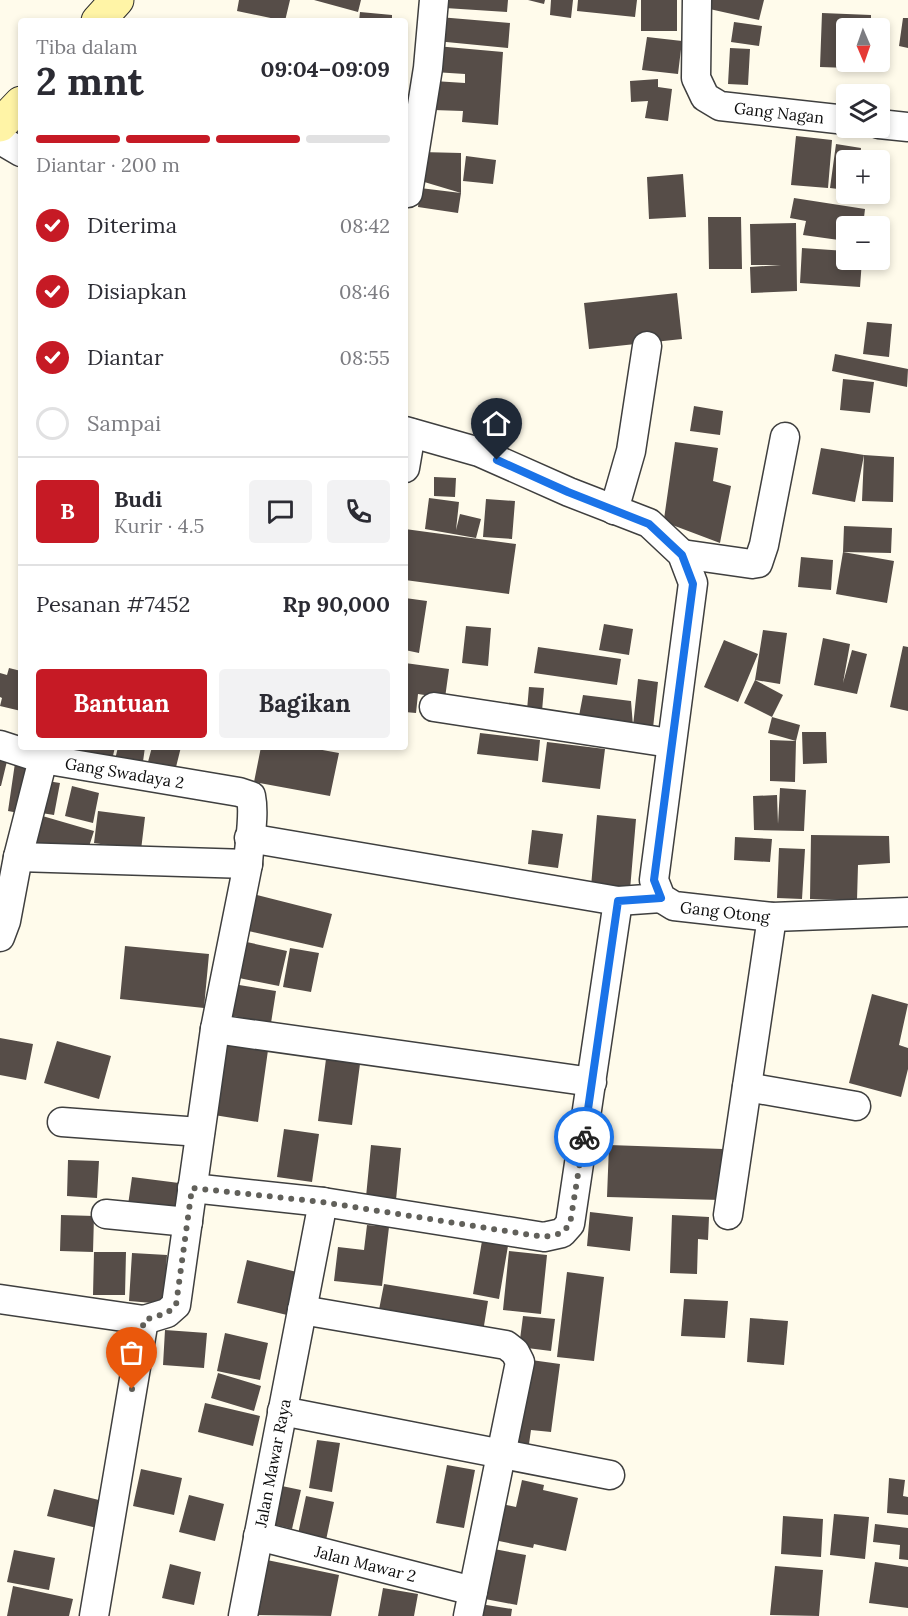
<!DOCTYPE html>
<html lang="id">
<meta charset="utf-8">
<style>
:root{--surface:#fff;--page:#f2f2f3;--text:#2b2b33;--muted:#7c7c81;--line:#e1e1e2;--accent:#c61a25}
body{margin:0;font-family:Lora,serif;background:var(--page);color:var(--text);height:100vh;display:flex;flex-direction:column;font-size:22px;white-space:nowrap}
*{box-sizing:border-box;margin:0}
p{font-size:20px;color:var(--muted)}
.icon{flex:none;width:33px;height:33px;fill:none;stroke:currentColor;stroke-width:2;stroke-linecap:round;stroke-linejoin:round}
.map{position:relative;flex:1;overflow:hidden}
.details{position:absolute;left:18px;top:18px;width:390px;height:732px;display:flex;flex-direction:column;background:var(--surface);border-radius:6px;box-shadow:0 3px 9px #0003}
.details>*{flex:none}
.needle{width:39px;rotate:178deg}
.buttons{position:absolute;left:836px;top:18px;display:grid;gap:12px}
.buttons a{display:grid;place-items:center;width:54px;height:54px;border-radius:6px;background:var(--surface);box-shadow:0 3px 9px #0003;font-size:30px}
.pin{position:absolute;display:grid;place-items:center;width:51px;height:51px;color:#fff;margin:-62px -26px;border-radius:50% 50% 50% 0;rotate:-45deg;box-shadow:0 0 6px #0007}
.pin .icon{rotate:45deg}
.courier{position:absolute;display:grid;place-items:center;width:60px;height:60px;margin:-30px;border:4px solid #1a73e8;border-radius:50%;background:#fff;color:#222;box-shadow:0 2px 8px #0007}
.headline em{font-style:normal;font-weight:700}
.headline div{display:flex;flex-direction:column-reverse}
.headline{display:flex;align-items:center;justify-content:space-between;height:102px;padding:0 18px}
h1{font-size:39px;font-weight:700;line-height:45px}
.bar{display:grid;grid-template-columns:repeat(4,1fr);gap:9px 6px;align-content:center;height:72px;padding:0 18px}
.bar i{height:8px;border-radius:4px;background:var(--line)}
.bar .selected{background:var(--accent)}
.bar p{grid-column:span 4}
.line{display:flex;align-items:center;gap:15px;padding:0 18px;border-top:2px solid var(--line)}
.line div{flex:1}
.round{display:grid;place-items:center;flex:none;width:63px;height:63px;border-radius:6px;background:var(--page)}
ol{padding:0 18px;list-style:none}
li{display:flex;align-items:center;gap:18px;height:66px}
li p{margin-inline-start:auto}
li .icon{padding:6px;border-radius:50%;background:var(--accent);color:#fff;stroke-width:4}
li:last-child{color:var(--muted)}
li i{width:33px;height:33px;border:3px solid var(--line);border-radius:50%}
.cta{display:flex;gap:12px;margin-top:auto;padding:12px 18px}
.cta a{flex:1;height:69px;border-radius:6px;background:var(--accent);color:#fff;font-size:24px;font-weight:700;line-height:69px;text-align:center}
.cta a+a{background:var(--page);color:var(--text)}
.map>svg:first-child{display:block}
</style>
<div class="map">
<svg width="908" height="1616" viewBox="0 0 908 1616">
<rect width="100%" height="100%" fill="#fffbeb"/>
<path fill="#564d48" d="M239,0H290L285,21L237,11Z
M314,0H361L358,12Z
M445,0H508L507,12L445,8Z
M528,0H545L544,4Z
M551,0H573L571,18L550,15Z
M578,0H637L635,17L577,11Z
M641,0H677V31H641Z
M707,0H764L759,20L705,8Z
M360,12L392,15V21H359Z
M822,13L871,15V28H846V62H849V68L820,67Z
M439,17L510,23L508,48L436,41Z
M903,18H908V48L899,46Z
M734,22L762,26L759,46L731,42Z
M647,37L682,41L678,74L642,70Z
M436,46L503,52L498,125L462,122L463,111L433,110L434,81L465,83V74L434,72Z
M730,48L750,49L748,85L728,84Z
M658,79V87L672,89L668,121L645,118L648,101L631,102L630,81Z
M796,136L832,140L828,188L791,185Z
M836,144L861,148L860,160H846V190L830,188Z
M421,152L461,153V193L421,181Z
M466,156L496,160L493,184L463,181Z
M683,174L686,217L649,219L647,177Z
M420,188L461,193L458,213L418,207Z
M794,198L865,209L863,226H846V241L803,235L806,221L790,218Z
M708,217H741L742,269H709Z
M796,223L797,291L751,293L750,267L781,265H751L750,224Z
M802,248L846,251V260H862L860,287L800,283Z
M677,293L682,339L589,349L584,303Z
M867,322L892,324L889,357L863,354Z
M835,354L908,369L907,387L832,371Z
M843,379L874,382L870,413L840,410Z
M694,406L723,411L720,435L690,431Z
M675,442L718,448L713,481L731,486L720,543L667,523L664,519Z
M821,448L864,455L855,502L812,494Z
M864,455L894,457L893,502L862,501Z
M434,477L456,478L455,497L434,496Z
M429,498L459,502L456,530L460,514L481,519L476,538L425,529Z
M486,499L515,501L512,539L483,537Z
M844,526L892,528L891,553L843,552Z
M405,529L516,544L509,594L405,580Z
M843,552L894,561L887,603L836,594Z
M801,557L833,560L831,590L798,587Z
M405,598L427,601L419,653L405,650Z
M604,624L633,629L629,655L599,650Z
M466,626L491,628L488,666L462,663Z
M763,630L787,633L780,684L755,680Z
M823,638L850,644L843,683L852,650L867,654L857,694L814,685Z
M724,640L758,654L738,702L704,687Z
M903,646L908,647V711L890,707Z
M538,647L621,659L617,685L534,673Z
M405,663L449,669L445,698L418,694L416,713L405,712Z
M9,668L21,671V711L0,706L2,698L0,697V673L7,675Z
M638,679L658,682L653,728L633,726L579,716L583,695L631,701L633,726Z
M755,680L783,695L772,717L800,725L796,741L768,733L772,717L744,703Z
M529,687L544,688L542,711L527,710Z
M802,732H826L827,763L803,764Z
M480,733L540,740L538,761L477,754Z
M770,740L796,741L795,782L770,781Z
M547,742L605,749L600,789L542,782Z
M52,747H115L110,769Z
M118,747H145L142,769L114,764Z
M152,747H181L173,779L145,773Z
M261,747H306L339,753L330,796L254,782Z
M0,755L8,757L1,786H0Z
M15,763L32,766L24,814L8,811Z
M41,780L60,783L54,815L35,812Z
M72,786L99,793L93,823L65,816Z
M780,788L806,790L804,831L754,830L753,796L777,795L778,824Z
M98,811L145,817L141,850L94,843Z
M39,815L94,831L85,859L31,843Z
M597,815L636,819L630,890L591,887Z
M532,830L563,834L558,868L528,864Z
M811,835L889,836L890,863L858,865L857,900L810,899Z
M735,837L772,839L770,862L734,860Z
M779,848L805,849L802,899L777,898Z
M249,893L332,914L323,948L240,929Z
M242,941L287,951L279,986L234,977Z
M125,946L209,954L204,1008L120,999Z
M290,948L319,953L311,992L283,987Z
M233,984L276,991L271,1023L227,1015Z
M872,994L908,1004L899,1045L908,1048V1069L901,1097L849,1083Z
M225,1036L269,1043L258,1122L214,1115Z
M0,1038L33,1044L26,1080L0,1075Z
M57,1041L111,1056L99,1099L44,1083Z
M326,1059L360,1064L352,1125L318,1121Z
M284,1129L319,1134L312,1182L277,1177Z
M371,1145L401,1148L396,1200L366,1197Z
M609,1145L723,1149L721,1200L607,1197Z
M68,1160L99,1161L97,1198L67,1196Z
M132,1177L179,1183L175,1218L127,1212Z
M590,1212L633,1217L630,1251L587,1246Z
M61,1215L94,1216L93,1252L60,1251Z
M672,1215L709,1217L708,1240L698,1239L697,1274L670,1273Z
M367,1225L389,1227L382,1286L334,1281L338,1247L364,1250Z
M483,1235L509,1240L499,1299L473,1294Z
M509,1251L547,1255L541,1314L503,1310Z
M94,1252H126L125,1295H93Z
M132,1253L167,1255L164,1304L129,1301Z
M247,1260L297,1272L287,1315L237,1303Z
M567,1272L604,1277L594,1361L557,1357Z
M384,1284L488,1301L482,1338L377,1320Z
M684,1299L728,1301L725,1338L681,1336Z
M523,1316L555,1319L551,1351L519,1347Z
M750,1318L788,1321L784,1365L747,1362Z
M165,1330L207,1333L204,1368L163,1365Z
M225,1333L268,1343L260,1380L217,1371Z
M524,1359L560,1364L551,1432L531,1430L528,1451L511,1449Z
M218,1373L261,1386L254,1411L211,1398Z
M205,1403L260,1416L253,1446L198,1432Z
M317,1440L340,1443L332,1492L309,1488Z
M447,1465L475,1470L464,1528L436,1523Z
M141,1469L182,1478L174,1515L133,1506Z
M889,1478L905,1480L903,1496L908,1497V1515L887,1513Z
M522,1480L544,1485L543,1490L578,1498L566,1551L534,1544L533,1548L489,1539L498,1503L516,1507Z
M277,1485L301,1490L292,1529L268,1523Z
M54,1489L103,1501L97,1528L47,1516Z
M189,1495L224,1504L215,1541L179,1532Z
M306,1496L334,1502L325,1545L297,1539Z
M834,1514L869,1517L865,1559L830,1555Z
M783,1516L823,1519L821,1557L781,1554Z
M875,1524L908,1528V1560L899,1559L900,1545L873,1542Z
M494,1549L526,1555L517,1605L485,1599Z
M14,1550L55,1558L49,1590L7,1582Z
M267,1560L339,1575L331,1616L254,1615Z
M875,1562L908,1567V1608L869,1603Z
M170,1564L201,1572L194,1605L162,1598Z
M775,1566L823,1570L819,1616L770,1615Z
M13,1586L73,1599L69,1616H7Z
M383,1588L418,1594L414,1616H378Z
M474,1603L512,1609L511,1616H473Z"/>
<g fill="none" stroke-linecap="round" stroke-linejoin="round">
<g stroke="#3f3f3f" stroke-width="31">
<g id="street">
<path id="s1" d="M697,0L696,78L705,97L720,106L846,120"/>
<path d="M879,124L908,127"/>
<path d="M0,140L21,152"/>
<path d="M408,193L428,68L434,0"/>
<path id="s2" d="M405,431L479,452L569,492L649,523L682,554L693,583L654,880L661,898L674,906L772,917L908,912"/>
<path d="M405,468L411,433"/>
<path d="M614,510L631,451L647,346"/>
<path d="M682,554L752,564L758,563L764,545L785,437"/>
<path d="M434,707L670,743"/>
<path id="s3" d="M0,745L43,759L239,792L251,796C255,816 249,843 248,864L215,1029L176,1305L167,1313L144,1320L94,1616"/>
<path d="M249,838L618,901L661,898"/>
<path d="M18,857L248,864"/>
<path d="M0,937L6,921L18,857L43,759"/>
<path d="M215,1029L592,1082"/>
<path d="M747,1087L856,1106"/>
<path d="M62,1122L200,1132"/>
<path d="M192,1188L323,1202L544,1237L562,1233L570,1224L618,901"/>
<path d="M106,1214L188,1222"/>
<path d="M728,1215L772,917"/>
<path d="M0,1299L144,1320"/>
<path d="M302,1310L506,1345L515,1352L520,1362L468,1616"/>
<path d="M282,1411L610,1475"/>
<path id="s4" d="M258,1536L473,1591"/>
<path id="s5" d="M243,1616L323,1202"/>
</g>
</g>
<g stroke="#2e2e2e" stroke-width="35">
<path id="secondary" d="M98,21L117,0
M0,125L21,103"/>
</g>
<use href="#street" stroke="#fff" stroke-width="28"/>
<use href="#secondary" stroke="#fff4a6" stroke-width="33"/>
</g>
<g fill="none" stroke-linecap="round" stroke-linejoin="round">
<path stroke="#61605a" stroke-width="6" stroke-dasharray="0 10.8" d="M132,1389L144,1320L167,1313L176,1305L192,1188L322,1202L544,1237L562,1233L570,1224L584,1137"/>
<path stroke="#1a73e8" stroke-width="8" d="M497,460L568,492L649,524L682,555L693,584L654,880L661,898L618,901L584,1137"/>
</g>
<g text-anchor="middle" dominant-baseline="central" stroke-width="6" stroke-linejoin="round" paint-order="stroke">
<g font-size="16" fill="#0c0c0c" stroke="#fff">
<text stroke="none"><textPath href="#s1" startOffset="176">Gang Nagan</textPath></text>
<text stroke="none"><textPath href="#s3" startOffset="128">Gang Swadaya 2</textPath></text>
<text stroke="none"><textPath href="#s2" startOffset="723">Gang Otong</textPath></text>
<text stroke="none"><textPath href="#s5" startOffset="156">Jalan Mawar Raya</textPath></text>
<text stroke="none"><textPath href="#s4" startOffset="111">Jalan Mawar 2</textPath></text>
</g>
</g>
</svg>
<div class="buttons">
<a><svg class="needle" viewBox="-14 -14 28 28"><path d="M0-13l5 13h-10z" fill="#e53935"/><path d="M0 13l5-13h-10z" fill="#7c7c81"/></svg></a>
<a><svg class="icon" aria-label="layers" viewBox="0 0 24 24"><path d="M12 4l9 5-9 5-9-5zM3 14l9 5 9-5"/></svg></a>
<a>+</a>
<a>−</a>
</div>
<div class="pin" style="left:132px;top:1389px;background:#ea580c"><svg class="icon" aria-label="bag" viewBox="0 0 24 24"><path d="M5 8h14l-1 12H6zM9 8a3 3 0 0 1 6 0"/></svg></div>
<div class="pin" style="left:497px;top:460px;background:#1f2937"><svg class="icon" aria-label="home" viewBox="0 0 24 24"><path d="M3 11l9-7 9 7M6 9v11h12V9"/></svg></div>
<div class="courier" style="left:584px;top:1137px"><svg class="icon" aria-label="bike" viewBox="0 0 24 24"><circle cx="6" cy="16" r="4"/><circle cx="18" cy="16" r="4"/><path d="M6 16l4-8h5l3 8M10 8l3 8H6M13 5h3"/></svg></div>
<section class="details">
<div class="headline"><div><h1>2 mnt</h1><p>Tiba dalam</p></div><em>09:04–09:09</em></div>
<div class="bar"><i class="selected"></i><i class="selected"></i><i class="selected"></i><i></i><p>Diantar · 200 m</p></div>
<ol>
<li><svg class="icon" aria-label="check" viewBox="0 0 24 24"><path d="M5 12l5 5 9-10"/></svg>Diterima<p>08:42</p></li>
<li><svg class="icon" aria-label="check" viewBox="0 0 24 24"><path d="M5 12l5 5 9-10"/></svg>Disiapkan<p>08:46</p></li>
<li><svg class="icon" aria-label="check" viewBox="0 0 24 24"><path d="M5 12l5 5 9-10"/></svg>Diantar<p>08:55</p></li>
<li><i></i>Sampai</li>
</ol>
<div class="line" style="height:108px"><b class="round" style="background:var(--accent);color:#fff">B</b><div><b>Budi</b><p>Kurir · 4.5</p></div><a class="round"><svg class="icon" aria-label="chat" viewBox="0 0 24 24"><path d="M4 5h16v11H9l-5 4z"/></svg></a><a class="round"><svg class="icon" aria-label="phone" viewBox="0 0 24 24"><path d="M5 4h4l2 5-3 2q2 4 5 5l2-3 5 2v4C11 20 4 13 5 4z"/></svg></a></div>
<div class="line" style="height:78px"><div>Pesanan #7452</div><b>Rp 90,000</b></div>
<div class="cta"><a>Bantuan</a><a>Bagikan</a></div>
</section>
</div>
